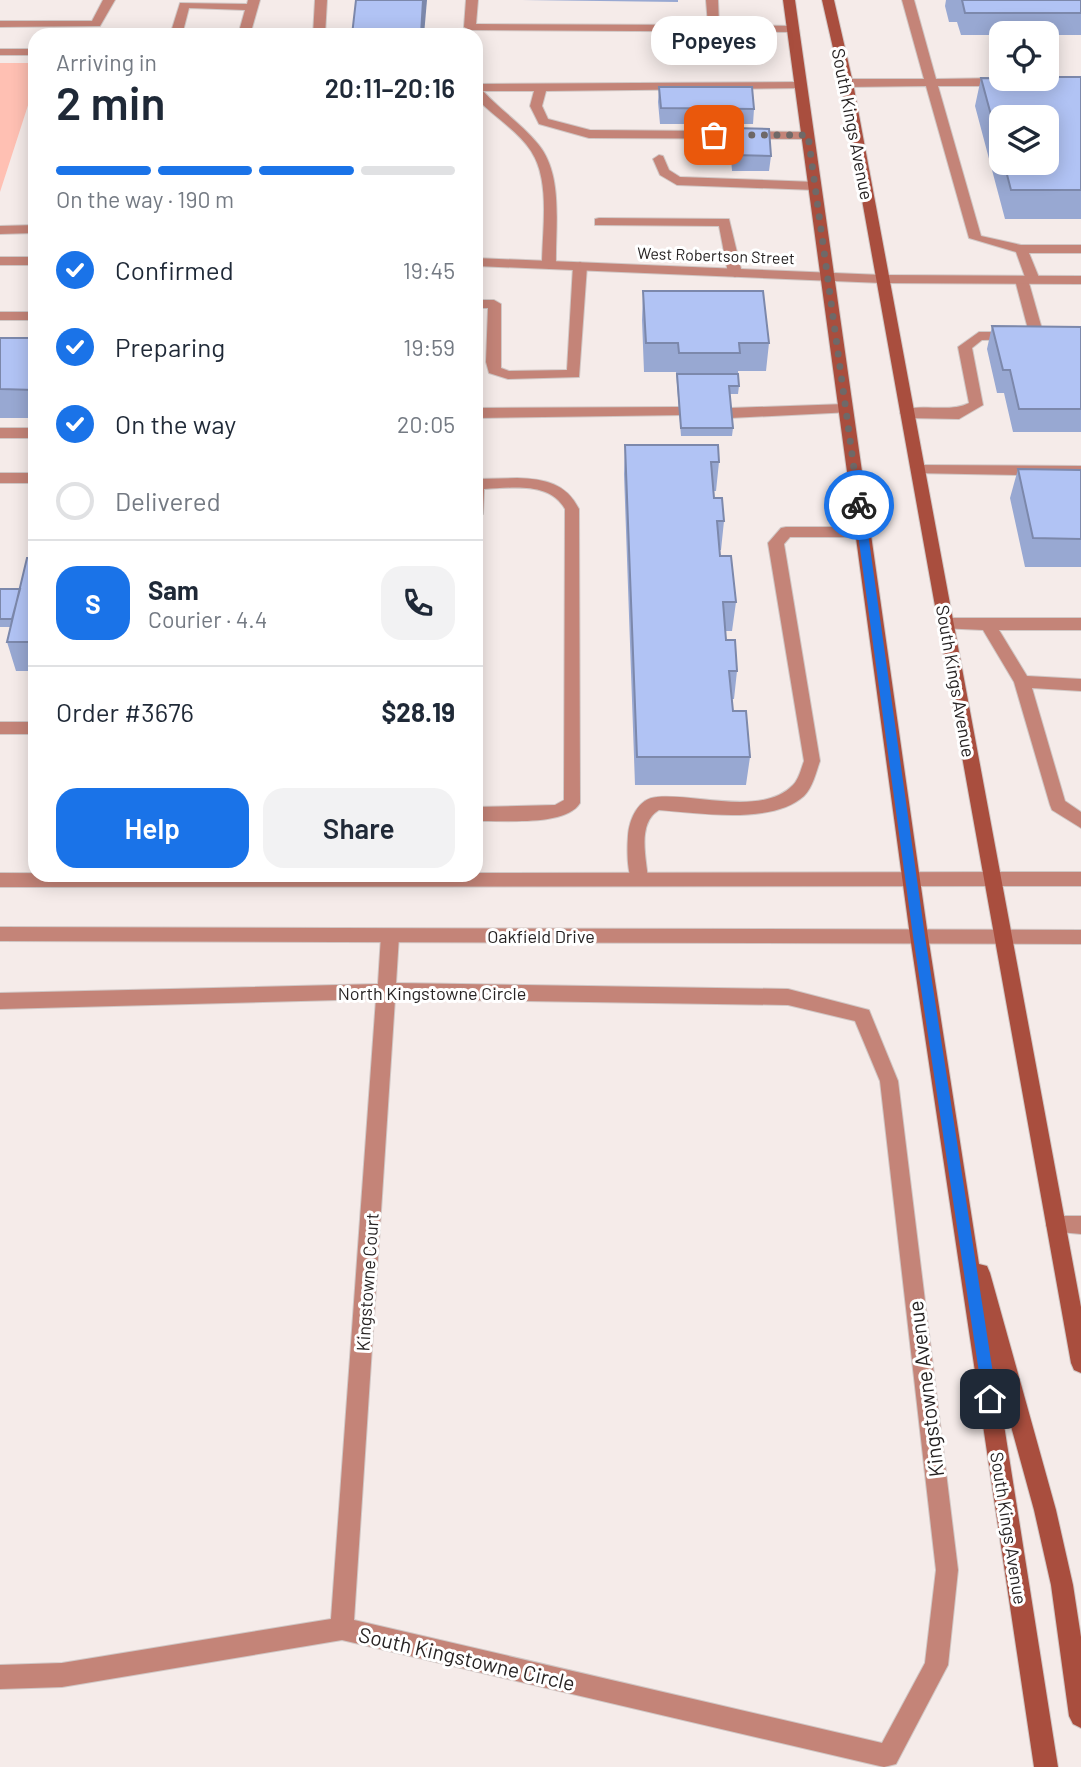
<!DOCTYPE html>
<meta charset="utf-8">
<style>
:root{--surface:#fff;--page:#f2f2f3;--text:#1f2937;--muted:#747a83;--line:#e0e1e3;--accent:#1a73e8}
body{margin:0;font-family:Barlow,sans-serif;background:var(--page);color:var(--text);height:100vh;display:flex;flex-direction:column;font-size:26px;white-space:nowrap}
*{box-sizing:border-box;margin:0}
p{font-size:23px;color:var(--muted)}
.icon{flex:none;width:38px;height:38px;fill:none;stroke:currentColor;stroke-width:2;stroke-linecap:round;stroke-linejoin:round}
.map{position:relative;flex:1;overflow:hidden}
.sheet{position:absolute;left:28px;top:28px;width:455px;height:854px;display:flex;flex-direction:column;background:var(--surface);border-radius:21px;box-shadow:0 4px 18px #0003}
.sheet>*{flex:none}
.controls{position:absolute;left:989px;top:21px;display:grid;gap:14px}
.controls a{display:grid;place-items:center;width:70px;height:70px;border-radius:14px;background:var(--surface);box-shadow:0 4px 18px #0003;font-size:35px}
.pin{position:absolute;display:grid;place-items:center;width:60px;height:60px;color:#fff;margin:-30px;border-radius:14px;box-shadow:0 4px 10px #0006}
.courier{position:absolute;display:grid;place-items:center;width:70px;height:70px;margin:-35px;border:5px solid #1a73e8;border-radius:50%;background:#fff;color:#222;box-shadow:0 2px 9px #0007}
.bubble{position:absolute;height:49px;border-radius:21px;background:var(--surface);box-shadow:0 4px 18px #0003;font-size:23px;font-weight:600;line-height:49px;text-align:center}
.summary em{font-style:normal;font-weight:600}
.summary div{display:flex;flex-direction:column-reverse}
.summary{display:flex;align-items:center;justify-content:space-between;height:119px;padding:0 28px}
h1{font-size:46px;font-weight:600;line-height:52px}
.bar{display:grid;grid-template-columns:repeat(4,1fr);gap:10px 7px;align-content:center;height:84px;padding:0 28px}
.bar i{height:9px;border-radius:5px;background:var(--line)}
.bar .current{background:var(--accent)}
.bar p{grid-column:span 4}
.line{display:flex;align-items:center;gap:18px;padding:0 28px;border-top:2px solid var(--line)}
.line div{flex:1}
.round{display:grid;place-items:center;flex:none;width:74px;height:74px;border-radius:21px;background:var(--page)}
ol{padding:0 28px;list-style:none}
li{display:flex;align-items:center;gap:21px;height:77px}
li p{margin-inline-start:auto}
li .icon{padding:7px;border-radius:50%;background:var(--accent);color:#fff;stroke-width:4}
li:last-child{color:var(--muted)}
li i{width:38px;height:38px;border:4px solid var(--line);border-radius:50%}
.button{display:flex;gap:14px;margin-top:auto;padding:14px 28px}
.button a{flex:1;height:80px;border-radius:21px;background:var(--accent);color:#fff;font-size:28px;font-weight:600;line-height:80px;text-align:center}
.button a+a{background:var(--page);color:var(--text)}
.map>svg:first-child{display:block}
</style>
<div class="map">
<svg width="1081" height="1767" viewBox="0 0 1081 1767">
<rect width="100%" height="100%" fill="#f5ebe9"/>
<path fill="#ffc0b3" d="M0,63H35V96H31L0,192Z"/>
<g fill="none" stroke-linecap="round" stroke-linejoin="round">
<g stroke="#d0c7c5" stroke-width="2">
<path id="service" d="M103,0H115L100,26L0,27V21H92Z
M248,0H260L250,35H238L245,10L189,8L182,35H170L180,3L247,4Z
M315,0H327L325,35H313Z
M466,0H478L476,24L708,25L706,0H718L719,25L793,26L799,29L793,32L470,30L464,27Z
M902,0H914L936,79L1001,78L1007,82L1001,86H938L981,236L1021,245H1081V253H1029L1040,280L1029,283L1042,329L1034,339L982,340L972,348L983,405L959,419L907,418L900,413C913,401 949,414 969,403L958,347L979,332H1025L1028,329L1015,280L1025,277L1016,252L969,238L926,86L847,87L841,83L847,79H924Z
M0,49H35V55H0Z
M801,82L805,84V88L546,91L542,106L548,119L590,130L812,132L814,135L808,139L589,138L539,124L530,106L534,91H483C500,110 522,124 538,144C564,175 555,228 556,265L549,269L542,265C542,231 551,181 531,151C518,131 493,116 476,98V84Z
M659,155L663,156L669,170L680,177L815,182L821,186L815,190L677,185L660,175L653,159Z
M599,218L729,219L742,273L735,277L728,273L719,226L595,225V219Z
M35,225V233L0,234V226Z
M580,262L587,266L579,377L508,379L489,373L486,362L488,308H476V300H494L501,304V368L509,371L567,370L573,266Z
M0,312H35V320H0Z
M846,404L851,406V412L730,418L723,413L730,408Z
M679,407L684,409V415L476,418V408Z
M0,428H35V438H0Z
M918,465L1081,466V476L913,473V467Z
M0,473H35V483H0Z
M517,478C545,479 566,483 579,509L580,803C566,827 502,820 476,821V807L555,805L564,800L565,509C549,481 511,488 484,489L483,514L476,519V479Z
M786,527H863L870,532L863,537H790L784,544L820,761C816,772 813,787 804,796C772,825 699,813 659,810C637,823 646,857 648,879L645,884H633C627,872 627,850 628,836C629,820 638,798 657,797C695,793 762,817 793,785C799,779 801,769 804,761L768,543L781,528Z
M946,618H1081V630H999L1027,676L1081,679V691L1032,688L1065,801L1081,812V828L1052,810L1050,805L1014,682L983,630L940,628L938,624Z
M0,722H35V734H0Z
M1056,1216H1081V1234L1049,1231L1046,1225L1049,1219Z"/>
</g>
<g stroke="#d0c7c5" stroke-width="2">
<path id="minor" d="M0,257H35V265H0Z
M476,258L882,275L1081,276V284L882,283L476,266Z
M390,929L396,931L399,936L396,983L788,989L869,1010L898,1081L958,1570L948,1665L896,1764L884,1767L342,1640L62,1687L0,1689V1665L62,1663L331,1619L376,999L0,1009V993L378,984L381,936L384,931ZM395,999L788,1005L855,1021L880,1081L936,1570L925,1663L882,1743L354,1620Z"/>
</g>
<g stroke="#d0c7c5" stroke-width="2">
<path id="tertiary" d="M1081,872V886L0,887V873L476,875V873Z
M0,927L1081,930V944L0,941Z"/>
</g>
<g stroke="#d0c7c5" stroke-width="2">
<path id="secondary" d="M783,0H795L928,936L979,1264L987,1266L990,1273L1056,1510L1073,1585L1081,1637V1728L1073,1724L1069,1716L1051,1585L1034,1510L995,1368L1058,1767H1034L910,936Z
M822,0H834L853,83L1081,1307V1373L1074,1370L1071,1363L841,83Z"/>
</g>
<use href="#service" fill="#c48478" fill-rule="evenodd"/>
<use href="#minor" fill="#c48478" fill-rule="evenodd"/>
<use href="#tertiary" fill="#c48478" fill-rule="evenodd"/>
<use href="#secondary" fill="#a94e3e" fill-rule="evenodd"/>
</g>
<path fill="#98a8d2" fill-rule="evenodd" d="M522,0H678V2Z
M946,0H1081V35H1046V33H1001V35H961L957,22H949L945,6Z
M1081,77V219H1005L975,106L981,78ZM1001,117L1046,163H1001Z
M659,87L754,109L753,124H660L658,102Z
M732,128L771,156L769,171H732L730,144Z
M643,291L769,343L766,371H738L739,386L738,394H730L733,428L732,436H681L676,372H644L642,320Z
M992,326L1081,327V432H1013L1004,393H997L987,349Z
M0,338H35V418H0Z
M625,445L719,462L716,491H713L714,498L724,521L721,550H719L720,556L736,602L732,631H725L726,640L737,671L734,699H732L733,711L750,757L746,785H635L624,474Z
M1018,469L1081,470V567H1025L1010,498Z
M35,558V671H16L7,642L10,627H0V589H20Z"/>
<path fill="#7c88ab" d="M423,0H427L424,35H421Z"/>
<path fill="#b1c3f4" stroke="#7c88ab" stroke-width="2" d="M356,0H423L421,35H352Z
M962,0H1081V13H965Z
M1046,77H1081V190H1011L1004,163H1046V117H1001V152L981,78L1046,79Z
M659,87H752L754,109L661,108Z
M732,128L769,129L771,156L733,155Z
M643,291H763L769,343H739L740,353H679L678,343H646Z
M992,326L1081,327V409H1019L1010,370H1003Z
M0,338H35V390L0,389Z
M677,374H738L739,386H729L733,428H681Z
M625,445H718L719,462H711L714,498H722L724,521H717L720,556H731L736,602H723L726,640H735L737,671H729L733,711H746L750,757H637Z
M1018,469L1081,470V539L1033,538Z
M27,558H35V642H7Z
M0,589H20L12,619H0Z"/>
<path fill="#1a73e8" d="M859,501L864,505L925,936L997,1399L990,1406L983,1399L913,936L854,505Z"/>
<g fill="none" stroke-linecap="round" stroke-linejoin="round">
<path stroke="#6f6968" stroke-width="7" stroke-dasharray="0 12.6" d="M714,135H808L859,505"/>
</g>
<g text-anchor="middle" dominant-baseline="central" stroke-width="6" stroke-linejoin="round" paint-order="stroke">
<g font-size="16" fill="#272323" stroke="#fff">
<text transform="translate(716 255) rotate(2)">West Robertson Street</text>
</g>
<g font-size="18" fill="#272323" stroke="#fff">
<text transform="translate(853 124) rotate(79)">South Kings Avenue</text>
<text transform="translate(956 681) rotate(80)">South Kings Avenue</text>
<text x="541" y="936">Oakfield Drive</text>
<text x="432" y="993">North Kingstowne Circle</text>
<text transform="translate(367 1282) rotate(-86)">Kingstowne Court</text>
<text transform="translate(1009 1528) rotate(81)">South Kings Avenue</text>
</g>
<g font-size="21" fill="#272323" stroke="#fff">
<text transform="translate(925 1389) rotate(-97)">Kingstowne Avenue</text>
<text transform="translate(467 1658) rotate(13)">South Kingstowne Circle</text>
</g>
</g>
</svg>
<div class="controls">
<a><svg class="icon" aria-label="locate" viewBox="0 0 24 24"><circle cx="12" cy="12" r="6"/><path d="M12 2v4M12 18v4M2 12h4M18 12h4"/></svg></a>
<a><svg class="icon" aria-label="layers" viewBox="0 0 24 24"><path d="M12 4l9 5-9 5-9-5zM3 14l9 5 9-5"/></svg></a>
</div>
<div class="pin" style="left:714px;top:135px;background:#ea580c"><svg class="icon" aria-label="bag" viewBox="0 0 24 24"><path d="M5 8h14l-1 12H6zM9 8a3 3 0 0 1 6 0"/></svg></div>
<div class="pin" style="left:990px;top:1399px;background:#1f2937"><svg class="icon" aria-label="home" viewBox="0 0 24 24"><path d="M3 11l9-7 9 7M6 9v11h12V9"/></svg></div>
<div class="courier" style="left:859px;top:505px"><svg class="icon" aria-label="bike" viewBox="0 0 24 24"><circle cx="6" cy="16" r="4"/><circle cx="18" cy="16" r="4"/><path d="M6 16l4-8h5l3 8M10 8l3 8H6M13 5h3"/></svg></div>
<div class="bubble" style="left:651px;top:16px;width:126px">Popeyes</div>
<section class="sheet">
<div class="summary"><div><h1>2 min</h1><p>Arriving in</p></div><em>20:11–20:16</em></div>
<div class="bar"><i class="current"></i><i class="current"></i><i class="current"></i><i></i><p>On the way · 190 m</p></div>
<ol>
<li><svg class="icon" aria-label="check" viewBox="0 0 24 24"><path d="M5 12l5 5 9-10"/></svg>Confirmed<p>19:45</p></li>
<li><svg class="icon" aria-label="check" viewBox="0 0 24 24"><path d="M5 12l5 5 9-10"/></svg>Preparing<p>19:59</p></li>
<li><svg class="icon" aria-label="check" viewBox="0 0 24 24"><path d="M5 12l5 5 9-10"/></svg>On the way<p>20:05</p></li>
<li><i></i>Delivered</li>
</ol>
<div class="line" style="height:126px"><b class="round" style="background:var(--accent);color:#fff">S</b><div><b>Sam</b><p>Courier · 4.4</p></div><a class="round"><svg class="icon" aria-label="phone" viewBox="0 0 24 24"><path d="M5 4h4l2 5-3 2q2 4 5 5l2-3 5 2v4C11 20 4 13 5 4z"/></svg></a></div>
<div class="line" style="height:91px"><div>Order #3676</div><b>$28.19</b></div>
<div class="button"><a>Help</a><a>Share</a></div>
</section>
</div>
